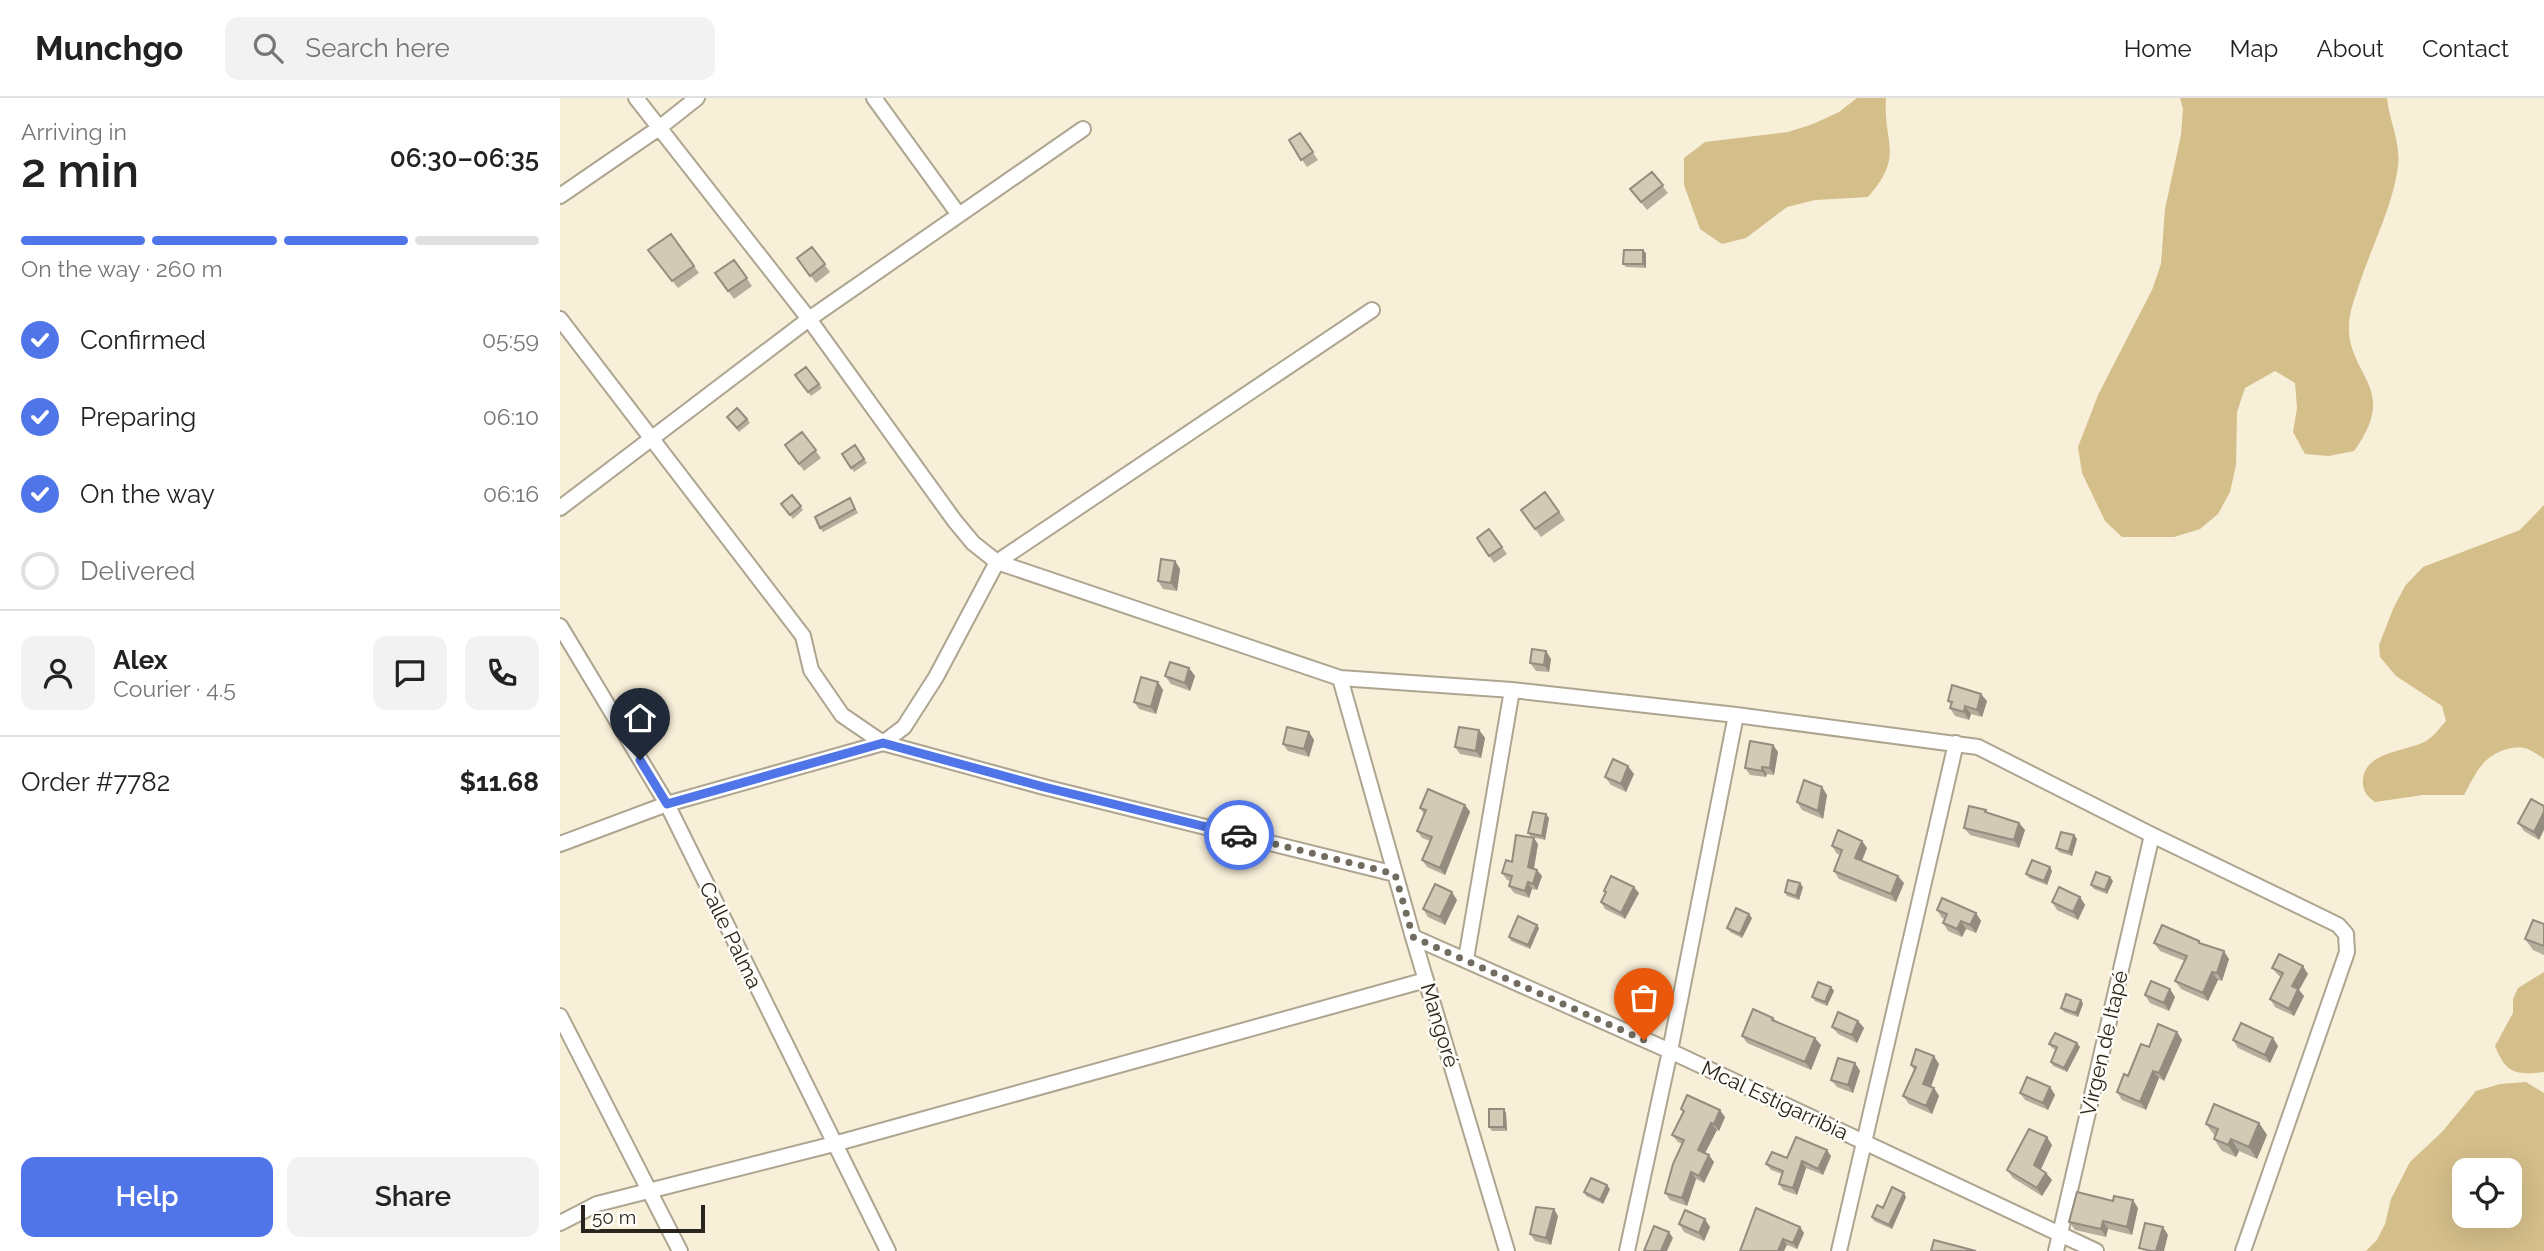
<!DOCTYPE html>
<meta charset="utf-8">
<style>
:root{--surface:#fff;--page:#f2f2f2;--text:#222;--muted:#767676;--line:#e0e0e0;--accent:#5075e9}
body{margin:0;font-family:Raleway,sans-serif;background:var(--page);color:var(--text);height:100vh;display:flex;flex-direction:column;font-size:26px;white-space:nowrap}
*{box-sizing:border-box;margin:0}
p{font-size:23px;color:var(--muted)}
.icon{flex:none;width:38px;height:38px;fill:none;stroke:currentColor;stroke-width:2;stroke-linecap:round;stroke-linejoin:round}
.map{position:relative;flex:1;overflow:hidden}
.details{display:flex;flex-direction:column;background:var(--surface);width:560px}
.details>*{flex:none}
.buttons{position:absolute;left:1892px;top:1060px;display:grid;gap:14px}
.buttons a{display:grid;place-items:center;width:70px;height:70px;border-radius:14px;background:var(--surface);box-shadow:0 7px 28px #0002;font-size:35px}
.scale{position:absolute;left:21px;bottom:18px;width:124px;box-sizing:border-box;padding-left:7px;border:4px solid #29251d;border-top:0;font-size:19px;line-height:24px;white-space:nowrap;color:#29251d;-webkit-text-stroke:5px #fffdf8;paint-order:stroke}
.pin{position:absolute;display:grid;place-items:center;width:60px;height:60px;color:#fff;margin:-72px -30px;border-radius:50% 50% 50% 0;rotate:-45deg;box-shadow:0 0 7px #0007}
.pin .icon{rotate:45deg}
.courier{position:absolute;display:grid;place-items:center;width:70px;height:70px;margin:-35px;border:5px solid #5075e9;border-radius:50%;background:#fff;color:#222;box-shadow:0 2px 9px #0007}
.overview em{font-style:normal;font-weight:600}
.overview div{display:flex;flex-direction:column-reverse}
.overview{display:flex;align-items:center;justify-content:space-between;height:119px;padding:0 21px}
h1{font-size:46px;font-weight:600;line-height:52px}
.bar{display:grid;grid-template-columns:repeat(4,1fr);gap:10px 7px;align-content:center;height:84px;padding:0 21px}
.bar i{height:9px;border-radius:5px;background:var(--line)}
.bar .active{background:var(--accent)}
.bar p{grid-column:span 4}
.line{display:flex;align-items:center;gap:18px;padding:0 21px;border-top:2px solid var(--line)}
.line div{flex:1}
.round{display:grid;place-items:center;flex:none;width:74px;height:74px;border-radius:14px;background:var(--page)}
ol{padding:0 21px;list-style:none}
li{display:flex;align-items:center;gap:21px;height:77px}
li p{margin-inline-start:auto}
li .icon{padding:7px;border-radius:50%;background:var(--accent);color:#fff;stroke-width:4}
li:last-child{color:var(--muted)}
li i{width:38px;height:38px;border:4px solid var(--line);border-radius:50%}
.primary-button{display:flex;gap:14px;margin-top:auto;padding:14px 21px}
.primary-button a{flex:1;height:80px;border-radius:14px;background:var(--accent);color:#fff;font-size:28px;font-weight:600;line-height:80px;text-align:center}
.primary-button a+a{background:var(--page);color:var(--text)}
header{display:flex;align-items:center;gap:42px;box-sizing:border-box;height:98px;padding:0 35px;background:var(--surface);border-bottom:2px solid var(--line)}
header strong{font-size:33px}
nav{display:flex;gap:38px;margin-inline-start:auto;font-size:24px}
.search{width:490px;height:63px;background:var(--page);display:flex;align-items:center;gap:18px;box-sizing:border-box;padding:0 24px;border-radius:14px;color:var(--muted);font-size:26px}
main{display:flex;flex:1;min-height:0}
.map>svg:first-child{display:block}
</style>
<header>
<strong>Munchgo</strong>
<div class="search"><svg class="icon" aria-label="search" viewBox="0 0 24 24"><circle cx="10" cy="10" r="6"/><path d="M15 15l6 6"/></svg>Search here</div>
<nav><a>Home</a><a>Map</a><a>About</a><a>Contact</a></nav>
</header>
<main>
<section class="details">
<div class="overview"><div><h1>2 min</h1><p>Arriving in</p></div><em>06:30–06:35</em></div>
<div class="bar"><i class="active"></i><i class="active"></i><i class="active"></i><i></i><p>On the way · 260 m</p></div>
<ol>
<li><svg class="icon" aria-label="check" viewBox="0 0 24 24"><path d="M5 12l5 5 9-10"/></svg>Confirmed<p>05:59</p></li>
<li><svg class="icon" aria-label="check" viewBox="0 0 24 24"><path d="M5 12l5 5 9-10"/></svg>Preparing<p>06:10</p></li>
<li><svg class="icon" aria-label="check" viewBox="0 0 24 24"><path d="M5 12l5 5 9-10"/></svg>On the way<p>06:16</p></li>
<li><i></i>Delivered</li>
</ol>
<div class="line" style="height:126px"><a class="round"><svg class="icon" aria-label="person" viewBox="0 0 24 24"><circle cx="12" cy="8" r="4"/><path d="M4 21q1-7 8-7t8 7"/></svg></a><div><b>Alex</b><p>Courier · 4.5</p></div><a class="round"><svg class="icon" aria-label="chat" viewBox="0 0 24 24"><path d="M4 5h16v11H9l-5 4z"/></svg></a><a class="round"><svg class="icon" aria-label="phone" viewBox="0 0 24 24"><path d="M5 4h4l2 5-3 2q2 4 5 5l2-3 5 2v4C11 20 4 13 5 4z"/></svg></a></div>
<div class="line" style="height:91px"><div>Order #7782</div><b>$11.68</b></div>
<div class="primary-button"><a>Help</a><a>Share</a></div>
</section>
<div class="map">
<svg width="1984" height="1153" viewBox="0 0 1984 1153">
<rect width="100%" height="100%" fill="#f8efd9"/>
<path fill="#d4be8a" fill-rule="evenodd" d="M1297,0H1326C1323,46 1345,57 1308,99L1255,102L1227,109L1186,140L1162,146L1140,131L1124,87V60L1145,44L1228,34L1253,26L1279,14Z
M1620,0H1827C1829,22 1841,45 1838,68C1833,108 1813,145 1800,184C1796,197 1790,211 1789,225C1786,279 1841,288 1794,353L1769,358L1745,356L1733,334L1737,310L1735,285L1715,273L1685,290L1677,314L1676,367L1670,394L1658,416L1640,431L1614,439H1562L1545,423L1522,375L1518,349L1538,297L1592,192L1601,166L1605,111L1621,37L1623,11Z
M1984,407V661C1969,650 1962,646 1944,652C1921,660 1915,677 1904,697H1863L1815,704C1807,698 1802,693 1803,681C1806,653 1846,654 1866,643C1873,639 1880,630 1886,623L1882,608L1836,578L1820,559L1819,547L1833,511L1845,488L1863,469L1960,432Z
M1984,874V974C1956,977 1946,976 1935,948L1953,915V901L1958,890Z
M1966,984L1984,995V1153H1806L1817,1142L1825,1126L1831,1101L1850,1064L1882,1034L1916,993L1940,986ZM1904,1073H1950V1118H1904Z"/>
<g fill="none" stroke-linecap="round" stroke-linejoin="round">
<g stroke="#aea590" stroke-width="18">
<path id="minor" d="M76,0L249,221L523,31
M314,0L399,117
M0,98L99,30L137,0
M0,221L243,538L251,572L282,617L323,645L484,689L835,776
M0,410L249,221L394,422L413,445L437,464L780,580L952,592L1176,617L1418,649L1592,737L1778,827L1786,836L1787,854L1683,1153
M0,528L107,706L328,1153
M780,580L853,839L947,1153
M0,746L107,706L323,645L344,629L376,579L437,464L812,212
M853,839L1110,953L1536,1153
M906,861L952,592
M0,918L120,1153
M0,1125L37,1106L274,1046L866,882
M1067,1153L1110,953L1176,617
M1279,1153L1396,645
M1496,1153L1592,737"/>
</g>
<use href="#minor" stroke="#fff" stroke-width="14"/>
</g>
<path fill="#b5ae9c" d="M740,35L758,62L747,69L729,42Z
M1092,74L1108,95L1087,112L1070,91Z
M111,136L139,175L118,190L94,159Z
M252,149L270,174L256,185L237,160Z
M1086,155V170L1066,169L1063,166Z
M174,162L192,188L174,201L155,175Z
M246,269L262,290L251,298L235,277Z
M167,319L187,321L190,325L179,334Z
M242,334L261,360L244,373L225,347Z
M295,347L307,365L294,374L282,356Z
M985,394L1005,422L981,439L961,412Z
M232,397L243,412L233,421L221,406Z
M292,404L298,415L263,434L260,430Z
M929,431L947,456L934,465L917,440Z
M615,463L620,471L617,493L603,491L598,483Z
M986,553L991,561L989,574L976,573L970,565Z
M629,570L635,578L630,593L611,586L605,578Z
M598,584L603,592L596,616L579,611L574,604Z
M1388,603H1427L1422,619L1411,616L1409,622L1395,618L1390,610L1391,607Z
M919,632L925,640L921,660L900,656L895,649Z
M749,634L754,642L749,659L728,653L723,646Z
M1213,647L1218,654L1214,677L1207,676L1206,679L1190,677L1185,670Z
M1074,676L1066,694L1051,687L1045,679Z
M1262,689L1267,697L1263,721L1242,712L1237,704Z
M1971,701L1979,742L1964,733L1958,725Z
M905,707L910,714L885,777L867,769L862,762L870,743L862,740L857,733L864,716L860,710Z
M1428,715L1459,725L1465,732L1459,750L1410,737L1404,730Z
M986,716L989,720L985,742L971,739L968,735Z
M1514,737L1517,741L1512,758L1499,754L1496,750Z
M1302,743L1307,750L1302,763L1344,785L1336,804L1279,781L1274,773L1281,757L1277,756L1272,748Z
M978,746L974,771L977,772L982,778L977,792L972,791L969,800L954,795L949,788L951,783L947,782L942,775L952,764Z
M1492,773L1487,787L1469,780L1466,776Z
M1553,783L1547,796L1534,791L1531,787Z
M1243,789L1239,802L1227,798L1225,794Z
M1044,793L1079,795L1065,821L1045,811L1041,804L1045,795Z
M1520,799L1525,807L1518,822L1497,812L1492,804Z
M897,802L885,827L868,819L863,811Z
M1377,812L1416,815L1421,823L1416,835L1406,831L1402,839L1388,833L1383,825L1385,821L1382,820Z
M1192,820L1182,840L1170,834L1167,830Z
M1984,826V857L1973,852L1965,841Z
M979,830L970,851L951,843L949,839Z
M1639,843L1642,846L1669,861L1662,883L1658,882L1648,903L1621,891L1615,883L1625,863L1600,853L1594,845Z
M1712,870L1748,876L1739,892L1744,898L1734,918L1715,909L1710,901L1721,879L1718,877Z
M1271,889L1274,893L1267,908L1255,903L1252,899Z
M1585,897L1615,899L1609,913L1590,905Z
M1521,902L1523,906L1518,919L1504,914L1501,910Z
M1213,920L1216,923L1261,947L1251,972L1187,945L1182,938Z
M1298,923L1304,930L1297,945L1278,936L1272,929Z
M1617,934L1622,942L1604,983L1599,980L1586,1012L1562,1002L1557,994L1589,949Z
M1673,942L1718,948L1710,965L1678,950Z
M1489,946L1520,949L1507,974L1493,968L1491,964L1496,952L1492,950Z
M1295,965L1300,973L1293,995L1277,989L1271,982Z
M1379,966L1371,989L1374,990L1379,998L1372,1016L1349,1006L1343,998L1354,972L1351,967Z
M1490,989L1495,997L1488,1012L1465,1002L1460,995Z
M944,1011L946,1015L947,1033H932L929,1029Z
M1121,1011L1165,1019L1159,1033L1157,1032L1145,1055L1154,1064L1144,1085L1136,1081L1127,1108L1110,1102L1105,1095L1122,1046L1118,1044L1112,1037L1123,1015Z
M1699,1025L1707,1037L1697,1061L1679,1053L1676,1059L1662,1053L1654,1041L1655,1038L1646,1026Z
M1492,1047L1481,1071L1486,1075L1492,1082L1482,1098L1453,1080L1447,1072Z
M1271,1058L1263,1077L1246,1070L1237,1097L1223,1092L1219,1086L1222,1076L1211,1072L1206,1066L1227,1060Z
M1050,1091L1043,1106L1026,1098L1024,1094Z
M1346,1099L1332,1131L1314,1123L1312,1119Z
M1578,1110L1572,1137L1548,1131L1546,1139L1515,1132L1509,1124Z
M998,1118L991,1147L975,1143L970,1136Z
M1119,1126L1150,1129L1144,1143L1124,1134Z
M1240,1129L1244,1135L1237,1151L1227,1147L1180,1153Z"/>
<path fill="#948d7f" d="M1083,152L1086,155V170L1083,166Z
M615,463L620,471L617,493L611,485Z
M986,553L991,561L989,574L984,567Z
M629,570L635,578L630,593L625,585Z
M598,584L603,592L596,616L591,609Z
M1421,596L1427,603L1422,619L1417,612Z
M1405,608L1411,616L1409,622L1404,614Z
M919,632L925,640L921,660L916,653Z
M749,634L754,642L749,659L744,651Z
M1213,647L1218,654L1214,677L1210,670Z
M1068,668L1074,676L1066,694L1061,686Z
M1202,669L1207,676L1206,679L1202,673Z
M1262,689L1267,697L1263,721L1258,713Z
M905,707L910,714L885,777L880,770Z
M1984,714V732L1979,742L1974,734Z
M986,716L989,720L985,742L982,738Z
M1459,725L1465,732L1459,750L1454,742Z
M1514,737L1517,741L1512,758L1509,754Z
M974,740L978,746L973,775L968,769Z
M1302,743L1307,750L1300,767L1295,760Z
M1490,769L1492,773L1487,787L1484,783Z
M977,772L982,778L977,792L973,786Z
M1338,778L1344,785L1336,804L1331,796Z
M1550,779L1553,783L1547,796L1545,792Z
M968,784L972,791L969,800L965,793Z
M1240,785L1243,789L1239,802L1236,798Z
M1074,789L1079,795L1065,821L1061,815Z
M892,794L897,802L885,827L880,819Z
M1520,799L1525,807L1518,822L1513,814Z
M1416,815L1421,823L1416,835L1410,827Z
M1189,816L1192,820L1182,840L1180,836Z
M1401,823L1406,831L1402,839L1397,831Z
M977,827L979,830L970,851L968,847Z
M1664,853L1669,861L1662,883L1657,875Z
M1743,868L1748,876L1739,892L1744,898L1734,918L1729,911L1732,888Z
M1652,874L1658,882L1648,903L1643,895Z
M1271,889L1274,893L1267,908L1265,904Z
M1610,891L1615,899L1609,913L1604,905Z
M1521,902L1523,906L1518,919L1516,915Z
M1298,923L1304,930L1297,945L1292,937Z
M1617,934L1622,942L1604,983L1599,975Z
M1255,940L1261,947L1251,972L1245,964Z
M1713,940L1718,948L1710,965L1705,957Z
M1517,945L1520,949L1507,974L1504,970Z
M1374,958L1379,966L1369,994L1363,986Z
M1295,965L1300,973L1293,995L1288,987Z
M1593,973L1599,980L1586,1012L1580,1004Z
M1490,989L1495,997L1488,1012L1483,1005Z
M1374,990L1379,998L1372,1016L1366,1008Z
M944,1011L946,1015L947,1033L944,1029Z
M1160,1012L1165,1019L1159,1033L1154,1026Z
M1151,1025L1157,1032L1143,1059L1138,1052Z
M1699,1025L1707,1037L1697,1061L1689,1049Z
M1487,1039L1492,1047L1479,1075L1474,1067Z
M1671,1041L1679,1053L1676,1059L1668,1047Z
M1267,1052L1271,1058L1263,1077L1258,1071Z
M1149,1057L1154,1064L1144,1085L1139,1078Z
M1242,1063L1246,1070L1237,1097L1233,1090Z
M1131,1074L1136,1081L1127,1108L1122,1100Z
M1486,1075L1492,1082L1482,1098L1477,1090Z
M1047,1087L1050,1091L1043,1106L1040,1102Z
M1344,1095L1346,1099L1332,1131L1329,1127Z
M1573,1102L1578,1110L1572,1137L1567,1129Z
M994,1111L998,1118L991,1147L986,1140Z
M1145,1121L1150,1129L1144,1143L1139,1135Z
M1543,1123L1548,1131L1546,1139L1541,1131Z
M1240,1129L1244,1135L1237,1151L1233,1145Z
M1603,1129L1608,1137L1604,1153H1596Z
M1109,1134L1113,1140L1107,1153H1101Z
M1223,1141L1227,1147L1224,1153H1218Z"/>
<path fill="#d3cab5" stroke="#948d7f" stroke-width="2" d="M740,35L753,54L741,62L729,42Z
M1092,74L1103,87L1081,104L1070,91Z
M111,136L134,168L112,183L88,152Z
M252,149L265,166L250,178L237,160Z
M1064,152H1083V166H1063Z
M174,162L187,180L168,193L155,175Z
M246,269L259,286L248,294L235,277Z
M177,310L187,321L177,330L167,319Z
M242,334L256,352L239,366L225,347Z
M295,347L304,361L291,370L282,356Z
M985,394L999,414L975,431L961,412Z
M232,397L241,408L230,417L221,406Z
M290,400L295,411L260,430L255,419Z
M929,431L942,449L929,458L917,440Z
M601,461L615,463L611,485L598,483Z
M972,551L986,553L984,567L970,565Z
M610,564L629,570L625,585L605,578Z
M581,579L598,584L591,609L574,604Z
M1392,587L1421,596L1417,612L1405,608L1404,614L1390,610L1392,604L1388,603Z
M727,629L749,634L744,651L723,646Z
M899,629L919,632L916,653L895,649Z
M1190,643L1213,647L1210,670L1202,669V673L1185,670Z
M1053,661L1068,668L1061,686L1045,679Z
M1244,682L1262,689L1258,713L1237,704Z
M868,691L905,707L880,770L862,762L872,739L857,733L866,712L860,710Z
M1971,701L1984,708V714L1974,734L1958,725Z
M1409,708L1426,712L1425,714L1459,725L1454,742L1404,730Z
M973,714L986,716L982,738L968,735Z
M1278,732L1302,743L1295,760L1338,778L1331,796L1274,773L1282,752L1272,748Z
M1501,734L1514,737L1509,754L1496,750Z
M956,737L974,740L968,769L977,772L973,786L968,784L965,793L949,788L952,778L942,775L946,762L952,764Z
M1472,762L1490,769L1484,783L1466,776Z
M1536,774L1550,779L1545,792L1531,787Z
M1051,778L1074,789L1061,815L1041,804L1046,794L1044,793Z
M1228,782L1240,785L1236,798L1225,794Z
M875,786L892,794L880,819L863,811Z
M1499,789L1520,799L1513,814L1492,804Z
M1382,800L1416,815L1410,827L1401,823L1397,831L1383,825L1387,816L1377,812Z
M1176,810L1189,816L1180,836L1167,830Z
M958,818L977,827L968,847L949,839Z
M1973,822L1984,826V848L1965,841Z
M1602,827L1639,843V845L1664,853L1657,875L1652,874L1643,895L1615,883L1627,858L1594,845Z
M1719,856L1743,868L1732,888L1738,891L1729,911L1710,901L1723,875L1712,870Z
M1591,883L1610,891L1604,905L1585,897Z
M1258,884L1271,889L1265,904L1252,899Z
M1506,896L1521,902L1516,915L1501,910Z
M1193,911L1213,920L1212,922L1255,940L1245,964L1182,938Z
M1278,914L1298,923L1292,937L1272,929Z
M1681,925L1713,940L1705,957L1673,942Z
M1598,926L1617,934L1599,975L1593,973L1580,1004L1557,994L1564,976L1568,978L1581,946L1589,949Z
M1495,935L1517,945L1504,970L1491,964L1497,949L1489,946Z
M1356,951L1374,958L1363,986L1374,990L1366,1008L1343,998L1356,969L1351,967Z
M1278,960L1295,965L1288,987L1271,982Z
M1467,979L1490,989L1483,1005L1460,995Z
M1127,997L1160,1012L1154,1026L1151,1025L1138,1052L1149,1057L1139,1078L1131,1074L1122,1100L1105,1095L1113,1066L1124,1042L1112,1037L1124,1013L1121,1011Z
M1654,1006L1699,1025L1689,1049L1671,1041L1668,1047L1654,1041L1658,1031L1646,1026Z
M929,1011H944V1029H929Z
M1469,1031L1487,1039L1474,1067L1486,1075L1477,1090L1447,1072Z
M1236,1039L1267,1052L1258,1071L1242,1063L1233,1090L1219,1086L1223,1073L1206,1066L1212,1054L1227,1060Z
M1031,1080L1047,1087L1040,1102L1024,1094Z
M1332,1089L1344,1095L1329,1127L1312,1119L1317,1107L1323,1110Z
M1517,1094L1553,1103L1554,1098L1573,1102L1567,1129L1543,1123L1541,1131L1509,1124Z
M976,1109L994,1111L986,1140L970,1136Z
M1196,1110L1240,1129L1233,1145L1223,1141L1218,1153H1180Z
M1125,1112L1145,1121L1139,1135L1119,1126Z
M1585,1125L1603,1129L1596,1153H1591L1579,1150Z
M1094,1128L1109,1134L1101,1153H1084Z
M1374,1142L1416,1153H1371Z"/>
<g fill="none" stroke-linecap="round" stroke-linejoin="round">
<path stroke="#716c5f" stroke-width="7" stroke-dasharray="0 12.6" d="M679,737L835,776L853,839L1084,942"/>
<path stroke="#5075e9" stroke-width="9" d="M80,662L107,706L323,645L484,689L679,737"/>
</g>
<g text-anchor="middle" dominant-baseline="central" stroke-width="5" stroke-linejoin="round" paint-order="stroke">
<g font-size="21" fill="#29251d" stroke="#fffdf8">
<text transform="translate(171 837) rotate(64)">Calle Palma</text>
<text transform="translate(880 927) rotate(73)">Mangoré</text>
<text transform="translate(1544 945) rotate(-77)">Virgen de Itapé</text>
<text transform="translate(1215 1002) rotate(25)">Mcal Estigarribia</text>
</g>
</g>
</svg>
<div class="buttons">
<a><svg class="icon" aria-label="locate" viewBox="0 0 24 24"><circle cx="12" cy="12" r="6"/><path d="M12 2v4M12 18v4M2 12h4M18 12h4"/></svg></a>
</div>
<div class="scale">50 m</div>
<div class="pin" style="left:1084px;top:942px;background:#ea580c"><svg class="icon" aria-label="bag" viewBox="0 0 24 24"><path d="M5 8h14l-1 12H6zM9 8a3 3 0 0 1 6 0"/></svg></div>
<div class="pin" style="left:80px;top:662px;background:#1f2937"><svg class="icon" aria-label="home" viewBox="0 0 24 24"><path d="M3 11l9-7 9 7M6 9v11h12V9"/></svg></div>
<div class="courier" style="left:679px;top:737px"><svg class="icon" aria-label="car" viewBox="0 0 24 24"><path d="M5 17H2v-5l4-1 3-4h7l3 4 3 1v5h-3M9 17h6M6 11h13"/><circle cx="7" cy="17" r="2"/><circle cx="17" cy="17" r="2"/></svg></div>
</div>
</main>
